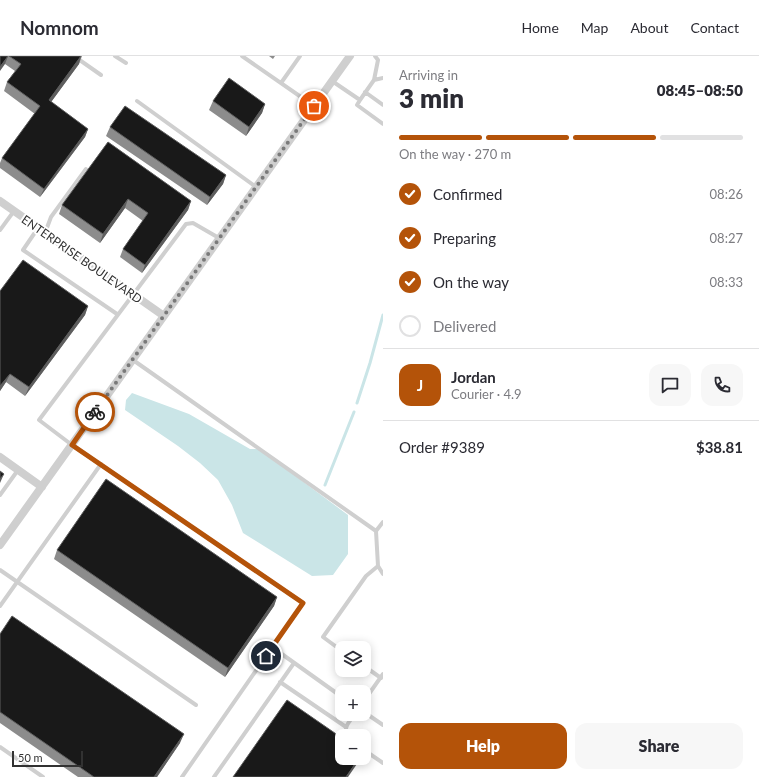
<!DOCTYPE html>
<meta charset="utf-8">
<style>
:root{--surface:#fff;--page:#f7f7f7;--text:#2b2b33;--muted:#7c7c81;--line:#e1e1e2;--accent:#b45309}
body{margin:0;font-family:Lato,sans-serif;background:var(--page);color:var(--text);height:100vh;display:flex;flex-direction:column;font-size:15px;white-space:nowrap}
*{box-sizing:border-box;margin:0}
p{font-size:13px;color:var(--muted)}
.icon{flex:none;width:22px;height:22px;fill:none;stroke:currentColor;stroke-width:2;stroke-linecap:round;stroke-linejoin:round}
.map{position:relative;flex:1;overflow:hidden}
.details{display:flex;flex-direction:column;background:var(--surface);width:376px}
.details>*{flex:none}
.buttons{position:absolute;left:335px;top:585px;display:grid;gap:8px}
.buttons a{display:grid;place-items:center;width:36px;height:36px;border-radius:8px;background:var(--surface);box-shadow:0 2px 10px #0003;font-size:20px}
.scale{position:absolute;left:12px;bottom:10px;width:71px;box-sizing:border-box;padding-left:4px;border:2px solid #323232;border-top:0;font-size:11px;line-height:14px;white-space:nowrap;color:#323232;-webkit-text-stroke:3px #fff;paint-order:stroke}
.pin{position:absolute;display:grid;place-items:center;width:34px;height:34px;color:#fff;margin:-17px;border:2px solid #fff;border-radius:50%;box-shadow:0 1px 4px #0007}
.courier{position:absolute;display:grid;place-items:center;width:40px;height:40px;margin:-20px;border:3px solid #b45309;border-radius:50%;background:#fff;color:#222;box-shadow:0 1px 5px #0007}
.head em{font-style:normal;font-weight:800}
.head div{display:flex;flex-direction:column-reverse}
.head{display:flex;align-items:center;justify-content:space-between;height:68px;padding:0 16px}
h1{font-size:26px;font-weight:800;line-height:30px}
.bar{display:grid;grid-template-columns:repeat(4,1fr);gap:6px 4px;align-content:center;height:48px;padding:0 16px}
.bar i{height:5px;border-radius:3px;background:var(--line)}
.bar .selected{background:var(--accent)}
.bar p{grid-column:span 4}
.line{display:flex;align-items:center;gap:10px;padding:0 16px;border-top:1px solid var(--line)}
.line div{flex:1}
.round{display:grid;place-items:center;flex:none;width:42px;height:42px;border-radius:12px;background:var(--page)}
ol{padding:0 16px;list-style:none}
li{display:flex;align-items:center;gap:12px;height:44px}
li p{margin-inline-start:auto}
li .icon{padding:4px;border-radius:50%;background:var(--accent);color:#fff;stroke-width:4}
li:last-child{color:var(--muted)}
li i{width:22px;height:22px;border:2px solid var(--line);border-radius:50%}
.button{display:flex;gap:8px;margin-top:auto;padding:8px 16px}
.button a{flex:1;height:46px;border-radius:12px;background:var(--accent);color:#fff;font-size:16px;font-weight:800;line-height:46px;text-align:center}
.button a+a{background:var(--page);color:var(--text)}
header{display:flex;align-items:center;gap:24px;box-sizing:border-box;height:56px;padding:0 20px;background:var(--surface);border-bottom:1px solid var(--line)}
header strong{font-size:19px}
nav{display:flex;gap:22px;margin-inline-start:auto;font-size:14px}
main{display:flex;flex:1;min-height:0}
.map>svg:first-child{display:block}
</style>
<header>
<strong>Nomnom</strong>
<nav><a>Home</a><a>Map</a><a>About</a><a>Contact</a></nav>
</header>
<main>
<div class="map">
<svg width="383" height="721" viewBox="0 0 383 721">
<rect width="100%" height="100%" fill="#fff"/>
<path fill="#cae5e7" d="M132,337L189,358L250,393H259L348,459V498L333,519L312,520L243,477L232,449L218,424L200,407L178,390L125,354L126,344Z"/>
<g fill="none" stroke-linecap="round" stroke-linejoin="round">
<path stroke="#cae5e7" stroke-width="3" d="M357,347L370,307L383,259
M325,429L354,356"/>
<path stroke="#cfcfcf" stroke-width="4" d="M74,0L101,19
M115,0L126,7
M242,0L314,50
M374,24L383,22
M332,25L360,44L374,24L378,4L375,0
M281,27L300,0
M365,36L383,49
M360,44L357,49L383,68
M137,45L256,131
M38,172L23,194L117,258
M0,174L14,155
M45,177L51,161L86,113
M133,304L376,475L383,466
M0,439L18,414
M376,475L378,510L383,518
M0,514L196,649
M0,550L101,408
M272,591L342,641
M342,595L323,581L366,520L378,510
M364,610L381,622
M280,626L346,671
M364,645L383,618
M364,656L383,669
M348,680C342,672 350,665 355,658
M0,691L43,721
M364,694L383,707
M182,721L303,547L72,389L39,364L186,168L193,167L219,182
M214,721L294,607"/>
<path stroke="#cfcfcf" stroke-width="8" d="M0,145L164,260
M0,401L42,431
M0,489L350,0"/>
</g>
<path fill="#8c8c8c" d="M0,0H82L79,8L51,46L88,73L85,81L40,141L0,112V107L2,102L35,58L4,35L7,26L15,15L5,8Z
M269,0H275L273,3Z
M213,45L265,48L262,57L246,80L209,54Z
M110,71L226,119L223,128L207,149L106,80Z
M108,86L191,145L188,154L142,217L120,201L123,193L143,165L125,152L100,187L59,158L62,149Z
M0,235L88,250L85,259L25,340L6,326L0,335Z
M57,494L277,541L274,550L225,621L54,503Z
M0,578L180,687L157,721H78L0,667Z"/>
<path fill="#5e5e5e" d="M8,0L5,8L0,15V11Z
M81,0L79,8L46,53L49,44Z
M265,48L262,57L246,80L249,71Z
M88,73L85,81L40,141L44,133Z
M226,119L223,128L207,149L210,141Z
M128,143L125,152L100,187L103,178Z
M191,145L188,154L142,217L145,209Z
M88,250L85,259L25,340L29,331Z
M10,318L6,326L0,335V330Z
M4,418L0,427V423Z
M277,541L274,550L225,621L228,612Z
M184,678L180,687L157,721H154Z
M359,702H361L359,705L348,721H346Z"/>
<path fill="#191919" stroke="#5e5e5e" d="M0,0H8L0,11Z
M9,0H81L49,44L88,73L44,133L2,102L40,50L7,26L21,8Z
M229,22L265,48L249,71L213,45Z
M125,50L226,119L210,141L110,71Z
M108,86L191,145L145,209L123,193L148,157L128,143L103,178L62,149Z
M23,204L88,250L29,331L10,318L0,330V235Z
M0,415L4,418L0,423Z
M106,423L277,541L228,612L57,494Z
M12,560L184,678L154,721H94L0,656V578Z
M287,644L342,682V702H359L346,721H233Z"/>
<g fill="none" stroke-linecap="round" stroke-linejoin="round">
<path stroke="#7a7a7a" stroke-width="4" stroke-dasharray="0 7.2" d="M95,356L314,50"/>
<path stroke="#b45309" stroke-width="5" d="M95,356L72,389L303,547L266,600"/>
</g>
<g text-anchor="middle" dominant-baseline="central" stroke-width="4" stroke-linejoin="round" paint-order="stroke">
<g font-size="12" fill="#323232" stroke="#fff">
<text transform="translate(82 203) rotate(35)">ENTERPRISE BOULEVARD</text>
</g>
</g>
</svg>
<div class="buttons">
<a><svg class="icon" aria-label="layers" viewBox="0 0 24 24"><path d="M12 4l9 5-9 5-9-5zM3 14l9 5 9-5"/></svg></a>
<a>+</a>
<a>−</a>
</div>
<div class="scale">50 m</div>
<div class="pin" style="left:314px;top:50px;background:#ea580c"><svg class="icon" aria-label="bag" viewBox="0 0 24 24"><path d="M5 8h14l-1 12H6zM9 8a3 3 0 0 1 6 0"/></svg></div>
<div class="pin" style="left:266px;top:600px;background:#1f2937"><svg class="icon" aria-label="home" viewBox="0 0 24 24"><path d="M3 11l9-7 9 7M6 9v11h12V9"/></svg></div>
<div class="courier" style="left:95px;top:356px"><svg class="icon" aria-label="bike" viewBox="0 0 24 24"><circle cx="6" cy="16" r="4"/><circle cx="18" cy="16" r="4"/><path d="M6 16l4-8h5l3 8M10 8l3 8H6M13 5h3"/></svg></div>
</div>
<section class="details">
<div class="head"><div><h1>3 min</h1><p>Arriving in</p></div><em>08:45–08:50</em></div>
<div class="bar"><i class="selected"></i><i class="selected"></i><i class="selected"></i><i></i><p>On the way · 270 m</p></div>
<ol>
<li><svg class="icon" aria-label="check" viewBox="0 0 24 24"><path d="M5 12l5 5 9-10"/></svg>Confirmed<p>08:26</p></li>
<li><svg class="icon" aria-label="check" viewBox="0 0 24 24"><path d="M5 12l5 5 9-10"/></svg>Preparing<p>08:27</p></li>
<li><svg class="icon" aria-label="check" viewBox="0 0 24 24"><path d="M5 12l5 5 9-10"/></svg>On the way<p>08:33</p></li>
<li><i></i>Delivered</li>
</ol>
<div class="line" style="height:72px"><b class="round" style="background:var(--accent);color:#fff">J</b><div><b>Jordan</b><p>Courier · 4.9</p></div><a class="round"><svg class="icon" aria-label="chat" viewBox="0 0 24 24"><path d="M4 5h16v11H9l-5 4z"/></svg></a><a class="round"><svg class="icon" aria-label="phone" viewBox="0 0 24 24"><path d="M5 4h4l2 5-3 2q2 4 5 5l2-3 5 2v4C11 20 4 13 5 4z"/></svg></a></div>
<div class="line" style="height:52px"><div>Order #9389</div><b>$38.81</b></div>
<div class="button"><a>Help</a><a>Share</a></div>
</section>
</main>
